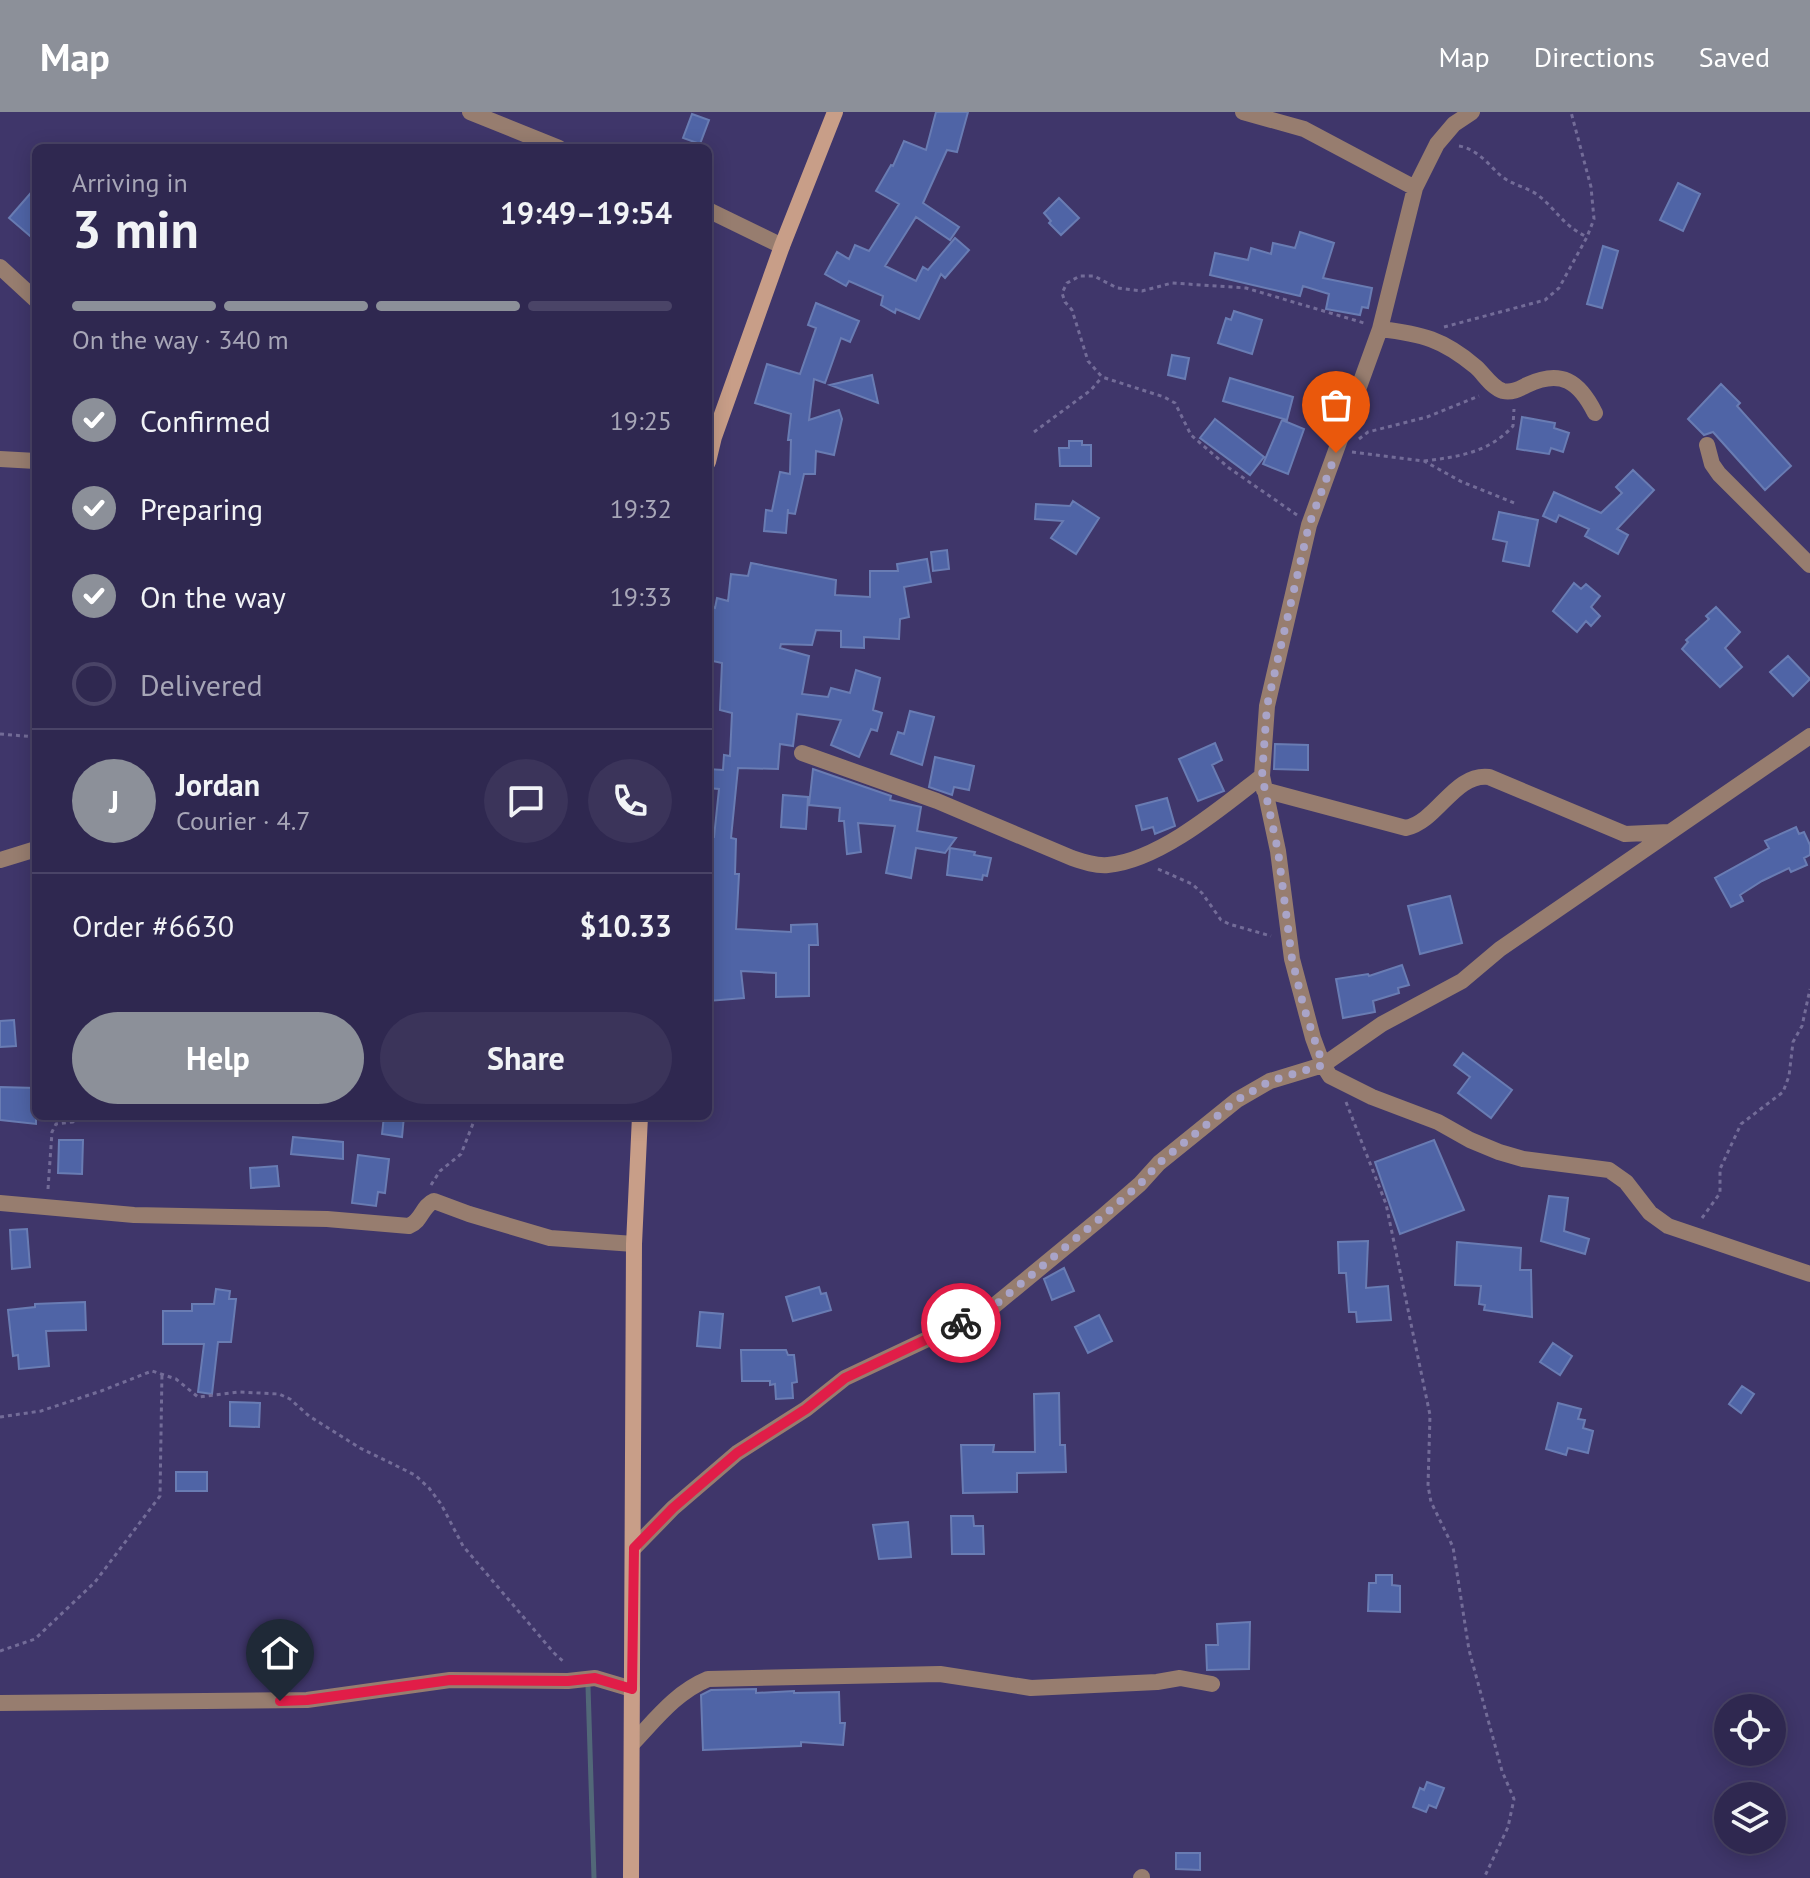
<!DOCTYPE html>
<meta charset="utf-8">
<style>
:root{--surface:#2f2850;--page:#3b345a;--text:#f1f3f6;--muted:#a7a6b7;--line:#4a4467;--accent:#8c9099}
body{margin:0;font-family:"PT Sans",sans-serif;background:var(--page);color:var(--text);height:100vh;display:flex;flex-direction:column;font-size:30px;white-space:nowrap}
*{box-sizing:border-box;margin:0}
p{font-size:26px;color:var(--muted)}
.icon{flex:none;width:44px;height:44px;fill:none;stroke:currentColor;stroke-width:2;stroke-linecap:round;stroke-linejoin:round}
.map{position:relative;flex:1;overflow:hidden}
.side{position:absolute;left:32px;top:32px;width:680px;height:976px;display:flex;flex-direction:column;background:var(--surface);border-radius:12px;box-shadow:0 4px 20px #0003,0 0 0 2px var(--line)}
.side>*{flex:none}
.controls{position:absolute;left:1714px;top:1582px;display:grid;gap:16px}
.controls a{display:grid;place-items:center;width:72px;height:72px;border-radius:50%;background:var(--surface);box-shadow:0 4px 20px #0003,0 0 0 2px var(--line);font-size:40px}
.pin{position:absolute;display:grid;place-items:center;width:68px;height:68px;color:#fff;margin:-82px -34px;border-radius:50% 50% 50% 0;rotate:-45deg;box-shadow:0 0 8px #0007}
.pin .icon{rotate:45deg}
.courier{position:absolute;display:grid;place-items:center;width:80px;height:80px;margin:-40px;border:6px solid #e11d48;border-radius:50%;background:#fff;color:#222;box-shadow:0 2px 10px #0007}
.summary em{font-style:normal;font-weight:800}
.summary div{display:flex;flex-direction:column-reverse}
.summary{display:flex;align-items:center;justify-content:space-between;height:136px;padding:0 40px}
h1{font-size:52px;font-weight:800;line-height:60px}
.bar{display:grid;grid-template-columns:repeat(4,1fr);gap:12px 8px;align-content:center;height:96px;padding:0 40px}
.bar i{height:10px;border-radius:6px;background:var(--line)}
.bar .on{background:var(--accent)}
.bar p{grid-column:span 4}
.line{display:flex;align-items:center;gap:20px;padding:0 40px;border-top:2px solid var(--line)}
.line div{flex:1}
.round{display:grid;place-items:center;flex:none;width:84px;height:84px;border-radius:42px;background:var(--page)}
ol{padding:0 40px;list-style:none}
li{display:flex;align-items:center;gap:24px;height:88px}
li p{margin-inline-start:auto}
li .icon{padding:8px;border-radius:50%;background:var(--accent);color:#fff;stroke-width:4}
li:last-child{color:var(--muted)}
li i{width:44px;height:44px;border:4px solid var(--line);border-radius:50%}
.cta{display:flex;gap:16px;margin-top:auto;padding:16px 40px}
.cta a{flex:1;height:92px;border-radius:48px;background:var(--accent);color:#fff;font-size:32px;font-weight:800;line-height:92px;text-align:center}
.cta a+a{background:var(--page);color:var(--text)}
header{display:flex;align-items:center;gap:48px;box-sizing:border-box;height:112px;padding:0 40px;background:var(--accent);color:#fff}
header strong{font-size:38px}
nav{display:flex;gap:44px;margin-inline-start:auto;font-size:28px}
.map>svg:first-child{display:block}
</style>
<header>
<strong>Map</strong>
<nav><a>Map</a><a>Directions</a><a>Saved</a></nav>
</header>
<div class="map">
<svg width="1810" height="1766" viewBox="0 0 1810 1766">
<rect width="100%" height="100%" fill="#3f366a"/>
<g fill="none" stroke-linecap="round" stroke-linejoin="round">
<path stroke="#526878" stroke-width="5" d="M588,1574L594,1766"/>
</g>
<path fill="#4f64a6" stroke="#697cb3" stroke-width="2" d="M936,0H968L957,40L947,38L923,91L959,115L950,128L916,105L885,154L916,169L923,155L928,158L955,126L969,138L945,166L941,162L919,207L896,197L895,201L881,193L883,184L849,169L846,174L825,162L837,140L849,147L855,133L869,139L899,92L876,79L891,53L893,54L904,29L926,38Z
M692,2L709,8L700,32L683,26Z
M1678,71L1700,82L1683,119L1660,108Z
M36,75V129L9,106Z
M1059,86L1079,106L1061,123L1049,111L1051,109L1044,101Z
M1300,120L1334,131L1323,166L1372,176L1368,196L1362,195L1360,203L1326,197L1329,182L1303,174L1300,184L1210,163L1215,141L1248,148L1251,136L1271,142L1273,131L1295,136Z
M1603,134L1618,139L1602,196L1587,192Z
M816,191L859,209L850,230L841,226L825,271L814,267L809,308L839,298L842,307L834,343L816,339L815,362H804L795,402L788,401V397L786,421L764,419L766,398L772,399L780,360L790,362L791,328H788L791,302L755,291L767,252L800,262L816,216L808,213Z
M1234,199L1262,208L1252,242L1218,231L1226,206L1231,208Z
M1172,243L1189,246L1185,267L1168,263Z
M872,263L878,291L830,273Z
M1230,266L1293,285L1287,308L1223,289Z
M1721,272L1740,291L1737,294L1791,354L1765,378L1713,320L1704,323L1688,307Z
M1522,305L1555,311L1554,316L1569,321L1563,340L1551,336L1549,342L1517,337Z
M1215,307L1264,345L1250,363L1200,326Z
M1282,308L1304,317L1288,362L1263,352Z
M1069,329H1082V333H1091V354H1060L1059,336H1069Z
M1633,358L1654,378L1617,417L1628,423L1618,442L1585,424L1589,417L1559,403L1556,410L1543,404L1554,380L1601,401L1622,381L1616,375Z
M1073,389L1099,406L1076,442L1051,426L1063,409L1035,407L1036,392L1070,394Z
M1499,400L1538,408L1529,454L1503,449L1507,430L1493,427Z
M947,438L949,457L933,459L931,440Z
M927,447L931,470L904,475L909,505L900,507L899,527L864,525V536L841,535V519L816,518L812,533L781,532L780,536L809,544L802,582L828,585L831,576L850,581L856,558L880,566L873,598L882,601L877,619L871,617L859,645L831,633L841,608L797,602L793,634L780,632L778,657L738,656L731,726L736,727L735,762H739L736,817L791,820V813L817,812L818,833H809V884L776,885V861L741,859L744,886L708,889V817L711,790H708V725H714L719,677L708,676V657L723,658L724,643L730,644L732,601L720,598L722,551L708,548V510L711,495L715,496L717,486L728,489L731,462L748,464L751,451L836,468L835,483L870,485V459H898L897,452Z
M1574,471L1581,477L1586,472L1600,484L1591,495L1600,504L1591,514L1586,509L1577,520L1553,499Z
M1716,495L1740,520L1725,536L1742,555L1720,575L1682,537L1688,530L1686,528L1709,507L1706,504Z
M1788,544L1810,567L1793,584L1770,560Z
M910,599L934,605L922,653L891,642L898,620L904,622Z
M1215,631L1222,648L1212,653L1224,679L1198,689L1179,647Z
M1275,632L1308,633V658L1274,657Z
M935,645L974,654L969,678L954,675L952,683L929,675Z
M813,657L891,684L890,688L921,695L917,719L956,726L945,741L916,736L911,766L886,761L895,714L858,711L861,740L847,742L844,709H839L840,696L809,693Z
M783,683L808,685L806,717L781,715Z
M1167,686L1175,714L1155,722L1153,715L1142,718L1136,694Z
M1796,715L1799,722L1804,720L1810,733V743L1804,746L1807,753L1791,760L1789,756L1762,769L1740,783L1743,789L1731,795L1715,766L1769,736L1765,729Z
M950,736L975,740L974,743L991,746L987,764L983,763L982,768L947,763Z
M1450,784L1462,831L1420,842L1408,794Z
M1402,853L1409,873L1398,876L1399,881L1373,889L1375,900L1343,906L1336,867L1368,862L1369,864Z
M14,908L16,934L0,935V909Z
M1463,941L1512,978L1491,1006L1458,981L1470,965L1454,953Z
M0,975L36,976V1012L0,1008Z
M384,1004H404L402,1025L382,1022Z
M293,1025L343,1030V1047L291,1042Z
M59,1028H83L82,1062L58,1061Z
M1434,1028L1464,1098L1400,1122L1375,1050Z
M358,1043L389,1047L385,1081L378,1080L376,1094L352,1091Z
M277,1054L279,1074L251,1076L250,1056Z
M1549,1084L1568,1086L1564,1119L1589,1127L1585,1142L1541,1129Z
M27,1117L30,1155L12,1157L10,1118Z
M1368,1129L1366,1176L1388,1174L1391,1208L1357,1210L1356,1200H1349L1346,1161H1339L1338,1130Z
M1457,1130L1521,1136L1520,1158H1531L1532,1205L1484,1198L1485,1193L1479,1192L1481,1174L1455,1173Z
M1064,1156L1074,1179L1052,1188L1044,1167Z
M819,1175L821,1182L826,1181L831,1198L793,1209L786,1185Z
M216,1177L230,1179L229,1187H236L231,1230H218L212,1282L198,1280L204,1232H163V1199H192V1192H214Z
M85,1190L86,1218L46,1219L49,1254L19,1257L18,1243L13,1244L8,1198L35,1195V1192Z
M700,1200L723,1202L720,1236L697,1234Z
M1099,1203L1112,1229L1088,1241L1075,1215Z
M1553,1231L1572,1244L1560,1263L1540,1250Z
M741,1238H786L788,1243H794L797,1270L792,1271L793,1286L776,1287L775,1272L770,1273V1269H742Z
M1742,1274L1754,1282L1741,1301L1729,1292Z
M1059,1281L1060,1333H1065L1066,1360L1017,1361V1380L963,1381L961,1333H994L993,1340H1035L1034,1282Z
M230,1290L260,1291L259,1315L230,1314Z
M1558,1291L1581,1297L1578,1307L1585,1308L1583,1316L1593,1319L1588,1341L1568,1336L1566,1343L1546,1337Z
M176,1360H207V1379H176Z
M951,1404H973L974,1414H983L984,1442H952Z
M908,1410L911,1445L879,1447L873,1413Z
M1376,1463H1392V1473L1400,1474V1500L1368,1499L1369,1471H1376Z
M1250,1510L1249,1557L1207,1558L1206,1533H1218L1217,1512Z
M756,1577V1581L794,1579V1581L839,1580L840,1611H845L843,1633L801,1630V1634L703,1638L701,1583L711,1578Z
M1427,1670L1444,1676L1436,1696L1429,1693L1426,1700L1413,1695L1420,1676L1424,1678Z
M1176,1741H1200V1758L1176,1757Z"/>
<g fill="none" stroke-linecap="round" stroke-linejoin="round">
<path stroke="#736c98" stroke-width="3" stroke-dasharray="4 4" stroke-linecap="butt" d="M1459,34C1477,37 1488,52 1500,63C1511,73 1528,75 1539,84C1559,100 1561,112 1587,125
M1444,215L1545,188L1559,176L1587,125L1594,107L1591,75L1571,0
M1034,320L1091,278L1102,265
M1359,327L1368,320L1427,305L1479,284
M1352,340L1424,349L1462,370L1517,392
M1424,349C1458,345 1490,340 1513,314L1514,297
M1297,403L1229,356L1191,323L1175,291L1164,285L1102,265L1088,249L1072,198L1065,190L1062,181L1067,171L1080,164H1094L1117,176L1142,179L1172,171L1246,176L1364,211
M0,622L36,625
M1158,757L1192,772L1202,781L1221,808L1229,812L1271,824
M1346,990L1386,1092L1430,1303L1428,1374L1431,1390L1453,1435L1469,1538L1502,1659L1514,1687L1508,1715L1484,1766
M431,1073L440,1059L461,1042L476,1004
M48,1077L52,1020L56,1012L73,1010L78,1004
M1702,1106L1720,1081V1057L1741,1012L1783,980L1789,964L1793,930L1802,914L1810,877
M0,1305L41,1299L101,1279L152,1259L176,1267L198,1285L239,1280L279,1282L290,1287L309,1304L360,1336L415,1363L429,1376L441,1392L463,1434L554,1541L565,1551
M0,1539L35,1527L95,1470L160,1384L162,1260"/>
<path stroke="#977d6f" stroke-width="16" d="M470,0L559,36
M1243,0L1304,17L1415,76
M1472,0L1454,12L1437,32L1415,76L1380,217L1309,413L1267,594L1262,664L1278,739L1292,847L1313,926L1323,953L1330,964L1372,985L1438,1010L1470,1028L1499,1040L1523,1047L1609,1058L1626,1070L1650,1101L1668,1114L1810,1162
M708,98L782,134
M0,155L36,188
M1380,217C1422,222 1443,227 1476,255C1484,262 1492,276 1503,279C1512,281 1519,277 1527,273C1561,257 1579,269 1595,301
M1707,333L1712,352L1719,362L1810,453
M0,347L36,349
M802,641L937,689L1072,746C1084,750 1096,754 1108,753C1160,748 1222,695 1262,664
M1264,678L1406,716C1438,709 1454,661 1489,665L1625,722L1669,720
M0,748L36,737
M0,1091L134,1103L327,1107L409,1114C422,1109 422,1094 434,1089L469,1102L550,1126L634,1132
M634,1436L673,1396L737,1341L806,1297L845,1266L989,1198L1102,1105L1140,1072L1159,1051L1237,988L1270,969L1323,953L1382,912L1462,869L1500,837L1810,624
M0,1591L307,1588L450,1568L568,1569L595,1566L632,1577
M632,1632C655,1608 676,1580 708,1567L940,1562L1031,1576L1157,1570L1180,1566L1212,1572
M1141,1766L1142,1765"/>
<path stroke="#c89e88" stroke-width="16" d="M708,350L714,325L782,134L835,0
M631,1766L634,1132L640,1004"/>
</g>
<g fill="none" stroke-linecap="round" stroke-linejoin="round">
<path stroke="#a9a4c8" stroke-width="8" stroke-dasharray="0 14.4" d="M961,1211L989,1198L1102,1105L1140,1072L1159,1051L1237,988L1270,969L1323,953L1304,896L1292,847L1278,739L1262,664L1267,594L1309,413L1336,341"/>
<path stroke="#e11d48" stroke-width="10" d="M280,1589L307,1588L450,1568L568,1569L595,1566L632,1577L634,1436L673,1396L737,1341L806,1297L845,1266L961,1211"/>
</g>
</svg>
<div class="controls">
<a><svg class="icon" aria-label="locate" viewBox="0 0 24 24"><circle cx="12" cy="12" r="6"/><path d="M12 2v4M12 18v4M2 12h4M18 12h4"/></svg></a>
<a><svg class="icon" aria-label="layers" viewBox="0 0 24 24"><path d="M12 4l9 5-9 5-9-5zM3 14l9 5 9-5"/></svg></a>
</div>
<div class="pin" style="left:1336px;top:341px;background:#ea580c"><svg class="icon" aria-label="bag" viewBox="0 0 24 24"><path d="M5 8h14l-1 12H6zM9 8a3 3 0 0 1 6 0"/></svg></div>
<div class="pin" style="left:280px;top:1589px;background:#1f2937"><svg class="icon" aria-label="home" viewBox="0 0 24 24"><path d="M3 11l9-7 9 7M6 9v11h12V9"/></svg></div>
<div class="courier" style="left:961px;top:1211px"><svg class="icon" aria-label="bike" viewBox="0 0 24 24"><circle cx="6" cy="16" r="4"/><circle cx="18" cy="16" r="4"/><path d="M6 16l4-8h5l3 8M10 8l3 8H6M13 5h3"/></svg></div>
<section class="side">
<div class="summary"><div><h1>3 min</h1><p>Arriving in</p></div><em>19:49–19:54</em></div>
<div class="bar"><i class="on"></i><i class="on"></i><i class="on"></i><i></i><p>On the way · 340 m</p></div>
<ol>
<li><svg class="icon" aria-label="check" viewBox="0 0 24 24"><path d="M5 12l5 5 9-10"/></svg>Confirmed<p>19:25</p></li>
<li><svg class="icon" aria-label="check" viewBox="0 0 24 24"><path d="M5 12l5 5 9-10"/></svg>Preparing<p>19:32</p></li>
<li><svg class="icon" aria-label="check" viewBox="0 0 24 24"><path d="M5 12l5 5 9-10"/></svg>On the way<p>19:33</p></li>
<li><i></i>Delivered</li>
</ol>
<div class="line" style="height:144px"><b class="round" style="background:var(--accent);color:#fff">J</b><div><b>Jordan</b><p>Courier · 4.7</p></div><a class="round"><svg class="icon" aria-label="chat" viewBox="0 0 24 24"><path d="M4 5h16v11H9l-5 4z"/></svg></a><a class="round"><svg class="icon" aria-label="phone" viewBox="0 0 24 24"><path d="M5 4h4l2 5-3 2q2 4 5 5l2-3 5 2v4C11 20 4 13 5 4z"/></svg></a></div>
<div class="line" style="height:104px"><div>Order #6630</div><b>$10.33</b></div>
<div class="cta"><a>Help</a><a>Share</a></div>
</section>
</div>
